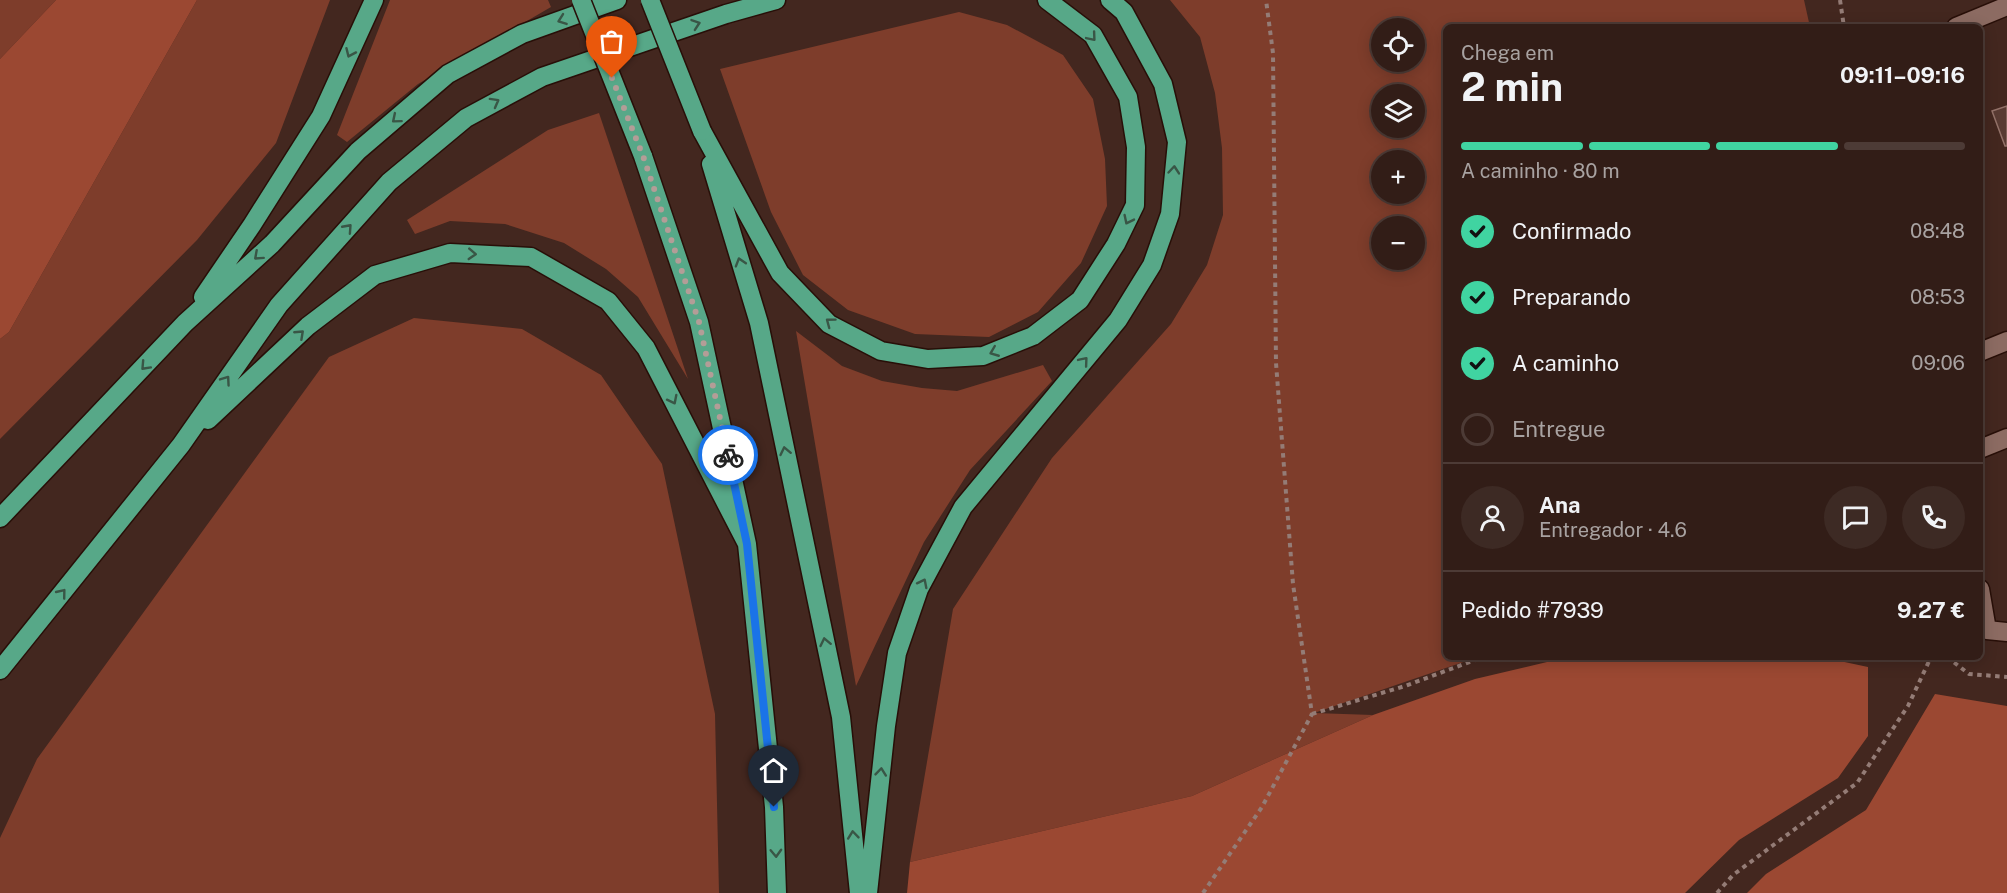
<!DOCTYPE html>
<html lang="pt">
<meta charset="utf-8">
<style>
:root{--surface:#321d17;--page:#3d2a24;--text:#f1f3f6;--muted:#a8a2a1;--line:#4d3b36;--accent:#40d4a1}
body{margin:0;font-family:"Public Sans",sans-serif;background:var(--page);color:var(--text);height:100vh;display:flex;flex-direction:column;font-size:22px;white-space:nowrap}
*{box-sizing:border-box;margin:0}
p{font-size:20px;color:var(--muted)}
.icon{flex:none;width:33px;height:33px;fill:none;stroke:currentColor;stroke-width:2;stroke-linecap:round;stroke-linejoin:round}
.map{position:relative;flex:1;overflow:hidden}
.panel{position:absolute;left:1443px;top:24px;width:540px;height:636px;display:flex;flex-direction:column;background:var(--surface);border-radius:9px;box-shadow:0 3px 15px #0003,0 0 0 2px var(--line)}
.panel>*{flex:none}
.tools{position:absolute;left:1371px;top:18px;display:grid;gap:12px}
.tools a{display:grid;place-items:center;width:54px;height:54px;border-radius:50%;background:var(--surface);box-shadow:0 3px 15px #0003,0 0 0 2px var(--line);font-size:30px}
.pin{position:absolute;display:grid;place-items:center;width:51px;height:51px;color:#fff;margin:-62px -26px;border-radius:50% 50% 50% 0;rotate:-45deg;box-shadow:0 0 6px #0007}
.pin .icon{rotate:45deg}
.courier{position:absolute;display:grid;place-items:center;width:60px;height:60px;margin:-30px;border:4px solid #1a73e8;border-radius:50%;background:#fff;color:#222;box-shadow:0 2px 8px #0007}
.headline em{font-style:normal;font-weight:700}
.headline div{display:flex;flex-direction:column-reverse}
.headline{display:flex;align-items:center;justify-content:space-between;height:102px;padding:0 18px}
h1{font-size:39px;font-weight:700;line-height:45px}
.bar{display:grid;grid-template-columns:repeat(4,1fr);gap:9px 6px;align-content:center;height:72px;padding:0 18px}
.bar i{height:8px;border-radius:4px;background:var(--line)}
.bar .active{background:var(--accent)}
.bar p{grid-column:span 4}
.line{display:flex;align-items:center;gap:15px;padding:0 18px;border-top:2px solid var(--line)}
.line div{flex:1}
.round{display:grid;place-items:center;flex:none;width:63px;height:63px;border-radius:32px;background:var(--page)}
ol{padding:0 18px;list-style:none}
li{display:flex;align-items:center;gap:18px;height:66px}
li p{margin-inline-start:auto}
li .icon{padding:6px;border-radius:50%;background:var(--accent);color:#111;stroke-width:4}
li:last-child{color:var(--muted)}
li i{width:33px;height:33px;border:3px solid var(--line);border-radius:50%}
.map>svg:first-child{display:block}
</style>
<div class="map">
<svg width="2007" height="893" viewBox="0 0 2007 893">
<rect width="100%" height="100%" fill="#43271f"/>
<path fill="#7e3d2b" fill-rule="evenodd" d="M0,0H56L0,59Z
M197,0H330L276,143L197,240L0,439V339L9,332Z
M390,0H548L551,7L418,84L347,142L337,135Z
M1170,0H1804L1810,27H1446V657H1478L1314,713L1373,715L1192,796L910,862L953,609L1052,458L1171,324L1207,265L1223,215L1222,148L1215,93L1200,37ZM1382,28H1414V62H1382ZM1382,94H1414V128H1382ZM1382,160H1414V194H1382ZM1382,226H1414V260H1382Z
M959,12L1007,25L1063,55L1093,99L1105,159L1107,206L1081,263L1038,312L989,337L915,334L848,310L803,275L771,212L720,69Z
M599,113L688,379L638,297L606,269L564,243L505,224L450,221L415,234L407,220L548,130Z
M414,318L522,329L601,375L662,464L715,714L719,893H0V838L37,759L329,357Z
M796,331L842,366L882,381L922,388L957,391L1043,365L1052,381L970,470L924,542L856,686Z"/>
<path fill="#9b4832" d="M56,0H197L9,332L0,339V59Z
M1568,657H1821L1868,667V736L1838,778L1739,840L1685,893H907L910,862L1192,796L1373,715L1475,679Z
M1935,694L2007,706V893H1747L1766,874L1866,810Z"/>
<path fill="#593b33" stroke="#937269" stroke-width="1.5" d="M2007,106V146H2005L1992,111Z"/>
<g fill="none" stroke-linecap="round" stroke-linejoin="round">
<g stroke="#280f08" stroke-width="21">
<path id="minor" d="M1956,27L2007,6
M1980,352L2007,341
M1980,449L2007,438
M1980,589L1987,630L2007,632"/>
</g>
<g stroke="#280f08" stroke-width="21">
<path id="highway" d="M702,131L780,273L829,324L881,351L928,359L983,356L1033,336L1080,300L1116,244L1135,205L1136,147L1128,97L1093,35L1047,0
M643,156L699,322L747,544L774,807L777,893
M711,164L759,323L841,717L859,893
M203,297L252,225L321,116L374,0
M208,420L308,326L375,275L450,253L531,257L608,301L646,348L747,544
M0,518L185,323L272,244L358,151L448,74L522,34L617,0
M0,670L181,445L279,305L389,182L466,118L542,77L726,14L776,0
M868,893L886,726L897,653L919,589L963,507L1118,320L1152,265L1170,214L1177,142L1163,84L1124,12L1110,0"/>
</g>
<path stroke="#947c76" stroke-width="4" stroke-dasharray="4.5 4.5" stroke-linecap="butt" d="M1840,0L1844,27
M1913,657L1951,660
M1947,657L1969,674L2007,677
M1312,714L1405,686L1483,657
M1203,893L1262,807L1312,714L1293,584L1276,363L1273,53L1266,0
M1717,893L1733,875L1857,783L1908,706L1931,657"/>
<use href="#minor" stroke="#8c6b62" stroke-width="18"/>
<use href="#highway" stroke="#57a888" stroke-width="18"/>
<g stroke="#280f08" stroke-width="21" stroke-linecap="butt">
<path id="highway-bridge" d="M581,0L643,156
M650,0L702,131"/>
</g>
<use href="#highway-bridge" stroke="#57a888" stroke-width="18"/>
</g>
<defs><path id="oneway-chevron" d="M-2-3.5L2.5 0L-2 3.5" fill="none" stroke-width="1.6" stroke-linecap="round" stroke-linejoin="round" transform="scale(1.5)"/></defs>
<g stroke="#395646">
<use href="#oneway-chevron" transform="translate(562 20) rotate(160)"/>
<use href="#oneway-chevron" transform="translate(696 24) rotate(-19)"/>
<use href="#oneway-chevron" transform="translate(1092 37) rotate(50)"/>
<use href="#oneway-chevron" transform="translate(350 53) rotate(114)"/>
<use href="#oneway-chevron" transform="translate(495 102) rotate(-29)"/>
<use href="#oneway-chevron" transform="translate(396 119) rotate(140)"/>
<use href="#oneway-chevron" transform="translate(1174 170) rotate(-85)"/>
<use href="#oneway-chevron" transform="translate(1128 220) rotate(116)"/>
<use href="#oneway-chevron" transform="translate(348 228) rotate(-48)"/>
<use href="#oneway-chevron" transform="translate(472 254) rotate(3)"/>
<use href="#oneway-chevron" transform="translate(258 256) rotate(138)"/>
<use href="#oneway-chevron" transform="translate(740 262) rotate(-107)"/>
<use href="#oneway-chevron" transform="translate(830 322) rotate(-143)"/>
<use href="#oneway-chevron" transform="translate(300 334) rotate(-43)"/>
<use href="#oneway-chevron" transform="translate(994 352) rotate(158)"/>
<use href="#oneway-chevron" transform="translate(1084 361) rotate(-50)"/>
<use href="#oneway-chevron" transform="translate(145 366) rotate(133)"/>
<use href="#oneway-chevron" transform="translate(226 380) rotate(-55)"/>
<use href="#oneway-chevron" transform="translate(673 400) rotate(63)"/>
<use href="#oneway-chevron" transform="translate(785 451) rotate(-102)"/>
<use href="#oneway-chevron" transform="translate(923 583) rotate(-63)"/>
<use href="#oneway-chevron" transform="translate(62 593) rotate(-51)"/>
<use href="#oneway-chevron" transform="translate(825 642) rotate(-102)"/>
<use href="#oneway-chevron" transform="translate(881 772) rotate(-84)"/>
<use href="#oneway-chevron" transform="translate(853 835) rotate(-96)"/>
<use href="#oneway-chevron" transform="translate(776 853) rotate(88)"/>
</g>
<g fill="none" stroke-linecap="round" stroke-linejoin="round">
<path stroke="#b39d97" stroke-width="6" stroke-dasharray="0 10.8" d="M612,78L643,156L699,322L728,455"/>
<path stroke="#1a73e8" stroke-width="8" d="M728,455L747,544L774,807"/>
</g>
</svg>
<div class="tools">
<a><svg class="icon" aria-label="locate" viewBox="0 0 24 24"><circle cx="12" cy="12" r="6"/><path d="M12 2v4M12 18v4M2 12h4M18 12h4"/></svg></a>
<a><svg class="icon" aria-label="layers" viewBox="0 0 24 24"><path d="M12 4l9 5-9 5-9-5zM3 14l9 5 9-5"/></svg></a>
<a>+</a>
<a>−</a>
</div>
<div class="pin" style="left:612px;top:78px;background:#ea580c"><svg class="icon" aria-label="bag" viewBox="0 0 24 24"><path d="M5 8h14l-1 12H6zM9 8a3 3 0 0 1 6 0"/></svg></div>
<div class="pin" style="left:774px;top:807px;background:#1f2937"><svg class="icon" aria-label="home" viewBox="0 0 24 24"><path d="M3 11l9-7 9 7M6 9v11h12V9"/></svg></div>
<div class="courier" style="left:728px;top:455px"><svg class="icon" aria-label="bike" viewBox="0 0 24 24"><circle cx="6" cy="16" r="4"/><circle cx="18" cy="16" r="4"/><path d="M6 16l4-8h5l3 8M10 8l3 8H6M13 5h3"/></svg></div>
<section class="panel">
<div class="headline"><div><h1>2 min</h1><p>Chega em</p></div><em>09:11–09:16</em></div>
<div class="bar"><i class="active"></i><i class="active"></i><i class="active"></i><i></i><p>A caminho · 80 m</p></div>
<ol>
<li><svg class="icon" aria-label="check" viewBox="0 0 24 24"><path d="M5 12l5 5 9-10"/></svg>Confirmado<p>08:48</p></li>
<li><svg class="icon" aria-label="check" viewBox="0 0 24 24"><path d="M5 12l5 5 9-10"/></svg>Preparando<p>08:53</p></li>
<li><svg class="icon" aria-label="check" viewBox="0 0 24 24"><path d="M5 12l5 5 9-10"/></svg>A caminho<p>09:06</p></li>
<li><i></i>Entregue</li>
</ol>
<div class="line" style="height:108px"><a class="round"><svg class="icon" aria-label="person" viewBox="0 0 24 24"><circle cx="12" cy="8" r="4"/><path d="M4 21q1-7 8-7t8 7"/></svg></a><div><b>Ana</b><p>Entregador · 4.6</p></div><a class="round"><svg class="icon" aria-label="chat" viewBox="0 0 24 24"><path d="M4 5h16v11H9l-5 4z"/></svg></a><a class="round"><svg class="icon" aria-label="phone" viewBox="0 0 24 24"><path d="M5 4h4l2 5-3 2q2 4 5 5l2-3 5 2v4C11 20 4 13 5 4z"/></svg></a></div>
<div class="line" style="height:78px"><div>Pedido #7939</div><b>9.27 €</b></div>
</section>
</div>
